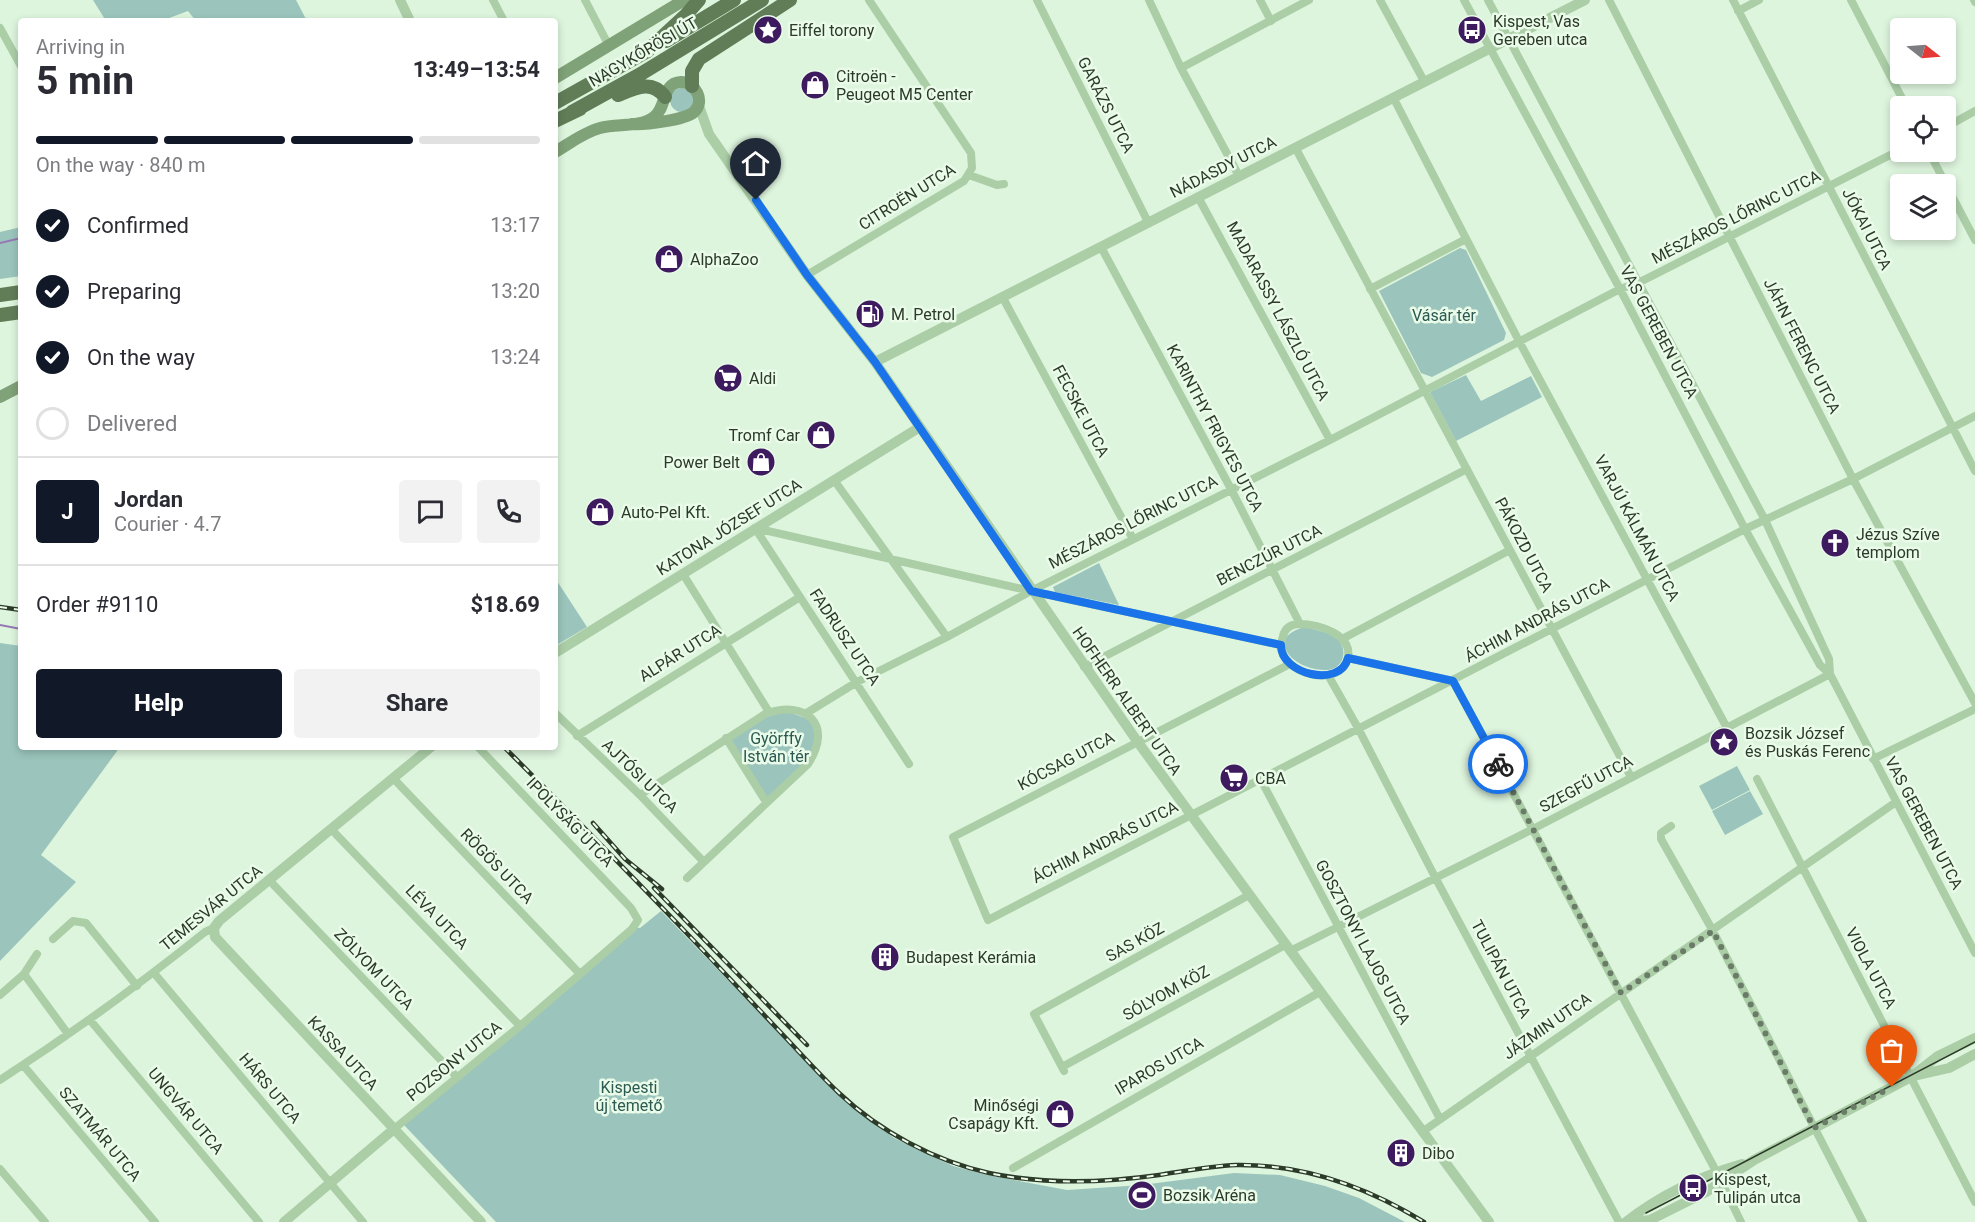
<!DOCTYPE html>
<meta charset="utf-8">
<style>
:root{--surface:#fff;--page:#f2f2f3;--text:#2b2b33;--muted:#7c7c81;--line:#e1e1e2;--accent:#111827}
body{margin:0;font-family:Roboto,sans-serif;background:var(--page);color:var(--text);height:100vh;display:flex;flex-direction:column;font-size:22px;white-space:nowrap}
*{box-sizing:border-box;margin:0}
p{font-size:20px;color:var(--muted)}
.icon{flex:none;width:33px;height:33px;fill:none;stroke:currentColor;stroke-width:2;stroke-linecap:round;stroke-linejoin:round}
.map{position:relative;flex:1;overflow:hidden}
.details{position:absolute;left:18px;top:18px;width:540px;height:732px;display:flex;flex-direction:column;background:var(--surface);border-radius:6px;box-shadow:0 3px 9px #0003}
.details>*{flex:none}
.needle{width:39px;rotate:107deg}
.buttons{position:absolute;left:1890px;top:18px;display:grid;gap:12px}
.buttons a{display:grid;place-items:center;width:66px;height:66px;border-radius:6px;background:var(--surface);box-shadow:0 3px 9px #0003;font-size:30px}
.pin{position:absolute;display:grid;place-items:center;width:51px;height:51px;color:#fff;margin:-62px -26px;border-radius:50% 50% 50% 0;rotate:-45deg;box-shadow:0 0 6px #0007}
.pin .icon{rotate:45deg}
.courier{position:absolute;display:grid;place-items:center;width:60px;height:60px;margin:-30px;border:4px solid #1a73e8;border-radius:50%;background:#fff;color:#222;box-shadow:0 2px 8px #0007}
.summary em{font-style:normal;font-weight:700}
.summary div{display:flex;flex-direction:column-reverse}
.summary{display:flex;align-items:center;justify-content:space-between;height:102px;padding:0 18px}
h1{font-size:39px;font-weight:700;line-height:45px}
.bar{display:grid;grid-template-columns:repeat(4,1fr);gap:9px 6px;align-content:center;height:72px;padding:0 18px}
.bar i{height:8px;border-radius:4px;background:var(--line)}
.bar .on{background:var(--accent)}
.bar p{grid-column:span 4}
.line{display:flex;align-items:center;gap:15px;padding:0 18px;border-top:2px solid var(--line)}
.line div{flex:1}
.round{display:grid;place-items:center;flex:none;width:63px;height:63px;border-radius:6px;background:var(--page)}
ol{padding:0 18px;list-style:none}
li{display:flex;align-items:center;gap:18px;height:66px}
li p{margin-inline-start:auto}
li .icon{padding:6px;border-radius:50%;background:var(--accent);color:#fff;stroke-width:4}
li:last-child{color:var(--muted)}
li i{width:33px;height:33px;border:3px solid var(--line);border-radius:50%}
.cta{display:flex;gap:12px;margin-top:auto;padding:12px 18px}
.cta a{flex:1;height:69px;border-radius:6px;background:var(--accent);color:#fff;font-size:24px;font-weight:700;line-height:69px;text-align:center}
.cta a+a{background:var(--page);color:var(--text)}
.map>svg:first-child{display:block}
</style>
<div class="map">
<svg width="1975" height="1222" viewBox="0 0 1975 1222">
<rect width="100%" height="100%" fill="#ddf4dd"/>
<path fill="#9bc5bc" d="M93,0H296L307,21H196L188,11L161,21H106Z
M670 100a12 12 0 1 1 24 0a12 12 0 1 1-24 0Z
M21,227V276L0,279V232Z
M1460,248L1466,250L1506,333L1504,340L1432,377L1421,373L1379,291Z
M1466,375L1481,401L1531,376L1542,397L1456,441L1430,392Z
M1099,563L1119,605L1055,592L1053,587Z
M555,578L587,627L555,646Z
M1306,627C1315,630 1329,632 1336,638C1350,649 1343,670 1326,670C1292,671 1263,636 1306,627Z
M0,643L21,646V747H120L41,855L76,882L0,961Z
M786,711L814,721L815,753L766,802L726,738L751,722Z
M1737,766L1750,790L1712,810L1699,786Z
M1750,791L1763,814L1725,835L1712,811Z
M661,911L847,1103L894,1138L953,1166L987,1175L1067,1190L1142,1185L1234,1173L1280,1175L1325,1186L1359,1198L1405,1222H496L404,1125L632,927L640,928Z"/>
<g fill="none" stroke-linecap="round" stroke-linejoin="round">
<path stroke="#9679b4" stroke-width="2" d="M0,243L21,238
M0,625L21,629"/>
<path stroke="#abcea7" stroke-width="8" d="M493,0L504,21
M585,0L609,46
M1037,0L1148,222
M1149,0L1181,68L1239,176
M1260,0L1271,21
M1380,0L1424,81
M1464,0L1620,289L1745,529L1820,665L1830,674L1975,953
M1488,0L1765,520L1829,659L1830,674
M1609,0L1853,479L1975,703
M1733,0L1975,471
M1851,0L1906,106
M1974,0L1975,2
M1738,11L1759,0
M0,28L21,66
M1181,68L1309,0
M1393,97L1520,343L1727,728
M1946,127L1975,111
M1295,147L1631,777
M1929,152L1975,240
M969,175L997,185L1004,184
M1198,197L1330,440
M1101,247L1231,489L1300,624
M807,275L964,181L972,168L971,153L869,0
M1370,289L1466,239
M1003,298L1133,539
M834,480L947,637
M755,528L1031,591L1281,645
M755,528L909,764
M683,574L769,712
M1300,624C1319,624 1356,635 1347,661C1337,690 1270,672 1283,636C1285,628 1291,624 1300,624Z
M1342,639L1510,550
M1348,658L1453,681L1716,1171L1741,1222
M1290,664L953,837L988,920L1745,529L1853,479L1975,416
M1084,667L1467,469
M1328,675L1358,728L1435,877L1619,1222
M555,713L640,795L703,861
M805,714L857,682L947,637L1031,591L1330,440L1620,289L1638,283L1900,150
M577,736L800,597
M726,738L766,802
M1873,759L1975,709
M393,778L580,974
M1260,778L1440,1119
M1757,779L1975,1202
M640,795L765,714C806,699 834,724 808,764L687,878
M1671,826L1661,833V839L1713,931L1863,1222
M331,829L520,1026
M269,880L457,1077
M53,939L73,921L86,923L137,986
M1290,951L1533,829L1830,674
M154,973L363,1222
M24,974L37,954
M0,995L24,974L68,1034
M90,1020L259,1222
M23,1065L155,1222
M1062,1067L1285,945
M1064,1071L1034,1014L1249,895
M0,1080C71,1034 139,985 205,932L214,928
M394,1129L520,1026L632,929L638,920L631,908L478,747
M1422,1132L1896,802
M1013,1168L1320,992
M0,1169L45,1222"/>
<path stroke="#abcea7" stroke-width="10" d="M400,0L410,21
M699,106L709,134L807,275L875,362L1137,741L1489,1222
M875,362L1585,0
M555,653L920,427
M431,747L219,921L214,928L215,937L481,1222
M1914,1076L1949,1068L1975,1054
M284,1222L394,1129
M1626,1222C1660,1195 1701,1176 1742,1164
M1635,1222L1650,1220L1706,1192L1754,1160L1911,1077L1938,1056L1975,1038"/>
<path stroke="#80a278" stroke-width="12" d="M555,78L684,0
M555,152C569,144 584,132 600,128C617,123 639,128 654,117C667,108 661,83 681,82C695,82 706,101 694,112C685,120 645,125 632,124
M0,397L21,386"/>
<path stroke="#607d58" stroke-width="14" d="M666,41L734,0
M692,86V71L699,59L790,0
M618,95C635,88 652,79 665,97
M555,103L646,52L685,16L699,0
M572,112L639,75L762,0
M555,121L580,109
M0,295L21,292
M0,315L21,312"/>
<path stroke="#2c3a28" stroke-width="1.5" d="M1646,1213L1975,1042"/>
<g stroke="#2c3a28" stroke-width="4.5">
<path id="rail" d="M0,607L21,610
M504,747C569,812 634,878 698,945C727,976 756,1006 785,1037C803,1056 820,1075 839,1093C879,1131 935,1161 989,1173C1046,1185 1102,1183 1159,1175C1185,1171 1210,1166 1236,1165C1304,1164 1367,1187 1424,1222
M593,823L625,859L662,889
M654,888L807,1045"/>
</g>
<use href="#rail" stroke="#eafbea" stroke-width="2" stroke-dasharray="7" stroke-linecap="butt"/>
</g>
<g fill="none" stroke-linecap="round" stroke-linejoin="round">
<path stroke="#6a7b67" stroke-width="6" stroke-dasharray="0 10.8" d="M1498,764L1621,993L1713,931L1814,1128L1892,1087"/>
<path stroke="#1a73e8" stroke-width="8" d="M756,200L807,275L875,362L1031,591L1281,645C1280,674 1340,689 1348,658L1453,681L1498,764"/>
</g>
<defs>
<g id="sight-disc" transform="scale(1.5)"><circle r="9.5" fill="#3e1a5f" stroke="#eafbea"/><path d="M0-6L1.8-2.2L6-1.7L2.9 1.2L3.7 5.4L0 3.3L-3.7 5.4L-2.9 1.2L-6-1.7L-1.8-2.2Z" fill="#fff"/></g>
<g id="bus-disc" transform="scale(1.5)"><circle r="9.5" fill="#3e1a5f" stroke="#eafbea"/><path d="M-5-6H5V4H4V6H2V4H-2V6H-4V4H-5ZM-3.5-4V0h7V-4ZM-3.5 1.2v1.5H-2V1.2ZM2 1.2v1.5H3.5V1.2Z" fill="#fff"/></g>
<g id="shop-disc" transform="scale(1.5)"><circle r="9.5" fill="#3e1a5f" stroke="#eafbea"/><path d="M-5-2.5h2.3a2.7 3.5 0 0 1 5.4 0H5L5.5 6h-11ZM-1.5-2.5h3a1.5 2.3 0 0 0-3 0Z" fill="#fff"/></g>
<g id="fuel-disc" transform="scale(1.5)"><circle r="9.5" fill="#3e1a5f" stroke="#eafbea"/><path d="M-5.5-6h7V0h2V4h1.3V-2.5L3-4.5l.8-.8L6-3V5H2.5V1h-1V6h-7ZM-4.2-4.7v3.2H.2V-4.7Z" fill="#fff"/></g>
<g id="supermarket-disc" transform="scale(1.5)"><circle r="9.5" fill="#3e1a5f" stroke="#eafbea"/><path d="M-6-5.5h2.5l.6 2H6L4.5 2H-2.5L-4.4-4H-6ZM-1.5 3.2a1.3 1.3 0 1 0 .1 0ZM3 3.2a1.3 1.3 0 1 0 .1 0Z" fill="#fff"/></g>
<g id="church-disc" transform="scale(1.5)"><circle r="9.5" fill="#3e1a5f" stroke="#eafbea"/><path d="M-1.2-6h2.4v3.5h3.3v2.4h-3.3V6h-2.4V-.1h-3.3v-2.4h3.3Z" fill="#fff"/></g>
<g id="building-disc" transform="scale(1.5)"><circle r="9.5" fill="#3e1a5f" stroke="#eafbea"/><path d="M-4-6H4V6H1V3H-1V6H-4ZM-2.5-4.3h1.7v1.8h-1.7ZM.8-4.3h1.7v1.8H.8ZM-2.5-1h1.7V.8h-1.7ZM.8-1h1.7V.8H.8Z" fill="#fff"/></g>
<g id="stadium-disc" transform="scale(1.5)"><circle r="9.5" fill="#3e1a5f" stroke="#eafbea"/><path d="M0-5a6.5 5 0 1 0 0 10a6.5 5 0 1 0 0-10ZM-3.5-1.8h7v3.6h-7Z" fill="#fff"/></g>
</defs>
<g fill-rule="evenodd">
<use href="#sight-disc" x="768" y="30"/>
<use href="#bus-disc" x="1472" y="30"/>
<use href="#shop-disc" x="815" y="85"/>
<use href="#shop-disc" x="669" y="259"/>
<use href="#fuel-disc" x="870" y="314"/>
<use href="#supermarket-disc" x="728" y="378"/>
<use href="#shop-disc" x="821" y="435"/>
<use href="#shop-disc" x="761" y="462"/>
<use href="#shop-disc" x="600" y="512"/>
<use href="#church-disc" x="1835" y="543"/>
<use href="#sight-disc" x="1724" y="742"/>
<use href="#supermarket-disc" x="1234" y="778"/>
<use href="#building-disc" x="885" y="957"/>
<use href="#shop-disc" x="1060" y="1114"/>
<use href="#building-disc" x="1401" y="1153"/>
<use href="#bus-disc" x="1693" y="1188"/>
<use href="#stadium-disc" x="1142" y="1195"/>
</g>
<g text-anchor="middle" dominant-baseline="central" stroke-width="5" stroke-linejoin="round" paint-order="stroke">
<g font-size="16" fill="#2c3a28" stroke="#eafbea" text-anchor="start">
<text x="1493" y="21">Kispest, Vas<tspan x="1493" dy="18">Gereben utca</tspan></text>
<text x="789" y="30">Eiffel torony</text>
<text x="836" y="76">Citroën -<tspan x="836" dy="18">Peugeot M5 Center</tspan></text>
<text x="690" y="259">AlphaZoo</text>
<text x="891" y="314">M. Petrol</text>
<text x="749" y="378">Aldi</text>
<text x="800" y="435" text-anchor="end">Tromf Car</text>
<text x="740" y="462" text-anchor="end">Power Belt</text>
<text x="621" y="512">Auto-Pel Kft.</text>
<text x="1856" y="534">Jézus Szíve<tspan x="1856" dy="18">templom</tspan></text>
<text x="1745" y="733">Bozsik József<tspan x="1745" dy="18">és Puskás Ferenc</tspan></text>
<text x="1255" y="778">CBA</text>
<text x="906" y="957">Budapest Kerámia</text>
<text x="1039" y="1105" text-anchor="end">Minőségi<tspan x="1039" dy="18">Csapágy Kft.</tspan></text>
<text x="1422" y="1153">Dibo</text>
<text x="1714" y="1179">Kispest,<tspan x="1714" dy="18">Tulipán utca</tspan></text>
<text x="1163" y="1195">Bozsik Aréna</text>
</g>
<g font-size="16" fill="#2c3a28" stroke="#eafbea">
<text transform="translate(643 52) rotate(-30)">NAGYKŐRÖSI ÚT</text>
<text transform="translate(1106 105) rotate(63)">GARÁZS UTCA</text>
<text transform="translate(1223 167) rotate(-27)">NÁDASDY UTCA</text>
<text transform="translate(907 197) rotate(-32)">CITROËN UTCA</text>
<text transform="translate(1736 217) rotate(-27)">MÉSZÁROS LŐRINC UTCA</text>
<text transform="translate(1867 229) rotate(63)">JÓKAI UTCA</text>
<text transform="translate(1278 311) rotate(62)">MADARASSY LÁSZLÓ UTCA</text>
<text transform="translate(1659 332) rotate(62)">VAS GEREBEN UTCA</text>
<text transform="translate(1802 346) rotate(63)">JÁHN FERENC UTCA</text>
<text transform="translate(1081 411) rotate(62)">FECSKE UTCA</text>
<text transform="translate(1215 428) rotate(62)">KARINTHY FRIGYES UTCA</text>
<text transform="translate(1133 522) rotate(-27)">MÉSZÁROS LŐRINC UTCA</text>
<text transform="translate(729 527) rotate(-32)">KATONA JÓZSEF UTCA</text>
<text transform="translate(1637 528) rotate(62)">VARJÚ KÁLMÁN UTCA</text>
<text transform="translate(1524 545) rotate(62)">PÁKOZD UTCA</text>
<text transform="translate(1269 555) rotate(-27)">BENCZÚR UTCA</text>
<text transform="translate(1537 620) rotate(-28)">ÁCHIM ANDRÁS UTCA</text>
<text transform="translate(845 637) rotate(56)">FADRUSZ UTCA</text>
<text transform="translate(680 653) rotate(-32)">ALPÁR UTCA</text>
<text transform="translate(1127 701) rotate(55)">HOFHERR ALBERT UTCA</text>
<text transform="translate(1066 761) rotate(-28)">KÓCSAG UTCA</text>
<text transform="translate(640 776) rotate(44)">AJTÓSI UTCA</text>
<text transform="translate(1586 784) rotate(-28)">SZEGFŰ UTCA</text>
<text transform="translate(570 822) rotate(46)">IPOLYSÁG UTCA</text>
<text transform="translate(1924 823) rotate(62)">VAS GEREBEN UTCA</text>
<text transform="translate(1105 842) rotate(-27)">ÁCHIM ANDRÁS UTCA</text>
<text transform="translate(497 866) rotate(46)">RÖGÖS UTCA</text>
<text transform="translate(211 908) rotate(-39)">TEMESVÁR UTCA</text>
<text transform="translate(437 917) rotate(46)">LÉVA UTCA</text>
<text transform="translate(1135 942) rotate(-29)">SAS KÖZ</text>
<text transform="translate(1363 942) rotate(62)">GOSZTONYI LAJOS UTCA</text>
<text transform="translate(1871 968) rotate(62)">VIOLA UTCA</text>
<text transform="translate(374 969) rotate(46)">ZÓLYOM UTCA</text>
<text transform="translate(1501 969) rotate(62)">TULIPÁN UTCA</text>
<text transform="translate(1166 993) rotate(-29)">SÓLYOM KÖZ</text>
<text transform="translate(1547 1026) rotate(-35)">JÁZMIN UTCA</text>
<text transform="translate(343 1053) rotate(47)">KASSA UTCA</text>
<text transform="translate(454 1061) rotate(-39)">POZSONY UTCA</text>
<text transform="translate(1159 1066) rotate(-30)">IPAROS UTCA</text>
<text transform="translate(270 1088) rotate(50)">HÁRS UTCA</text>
<text transform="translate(186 1111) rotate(50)">UNGVÁR UTCA</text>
<text transform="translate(100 1134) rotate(50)">SZATMÁR UTCA</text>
</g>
<g font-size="16" fill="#2a5a51" stroke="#eafbea">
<text x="1444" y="315">Vásár tér</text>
<text x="776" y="738">Györffy<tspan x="776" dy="18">István tér</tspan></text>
<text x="629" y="1087">Kispesti<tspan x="629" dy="18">új temető</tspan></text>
</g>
</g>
</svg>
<div class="buttons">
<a><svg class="needle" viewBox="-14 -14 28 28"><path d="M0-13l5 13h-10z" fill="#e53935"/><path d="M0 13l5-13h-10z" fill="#7c7c81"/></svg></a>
<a><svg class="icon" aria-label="locate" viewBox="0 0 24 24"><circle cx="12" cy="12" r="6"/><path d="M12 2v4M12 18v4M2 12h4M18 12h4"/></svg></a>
<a><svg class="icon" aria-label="layers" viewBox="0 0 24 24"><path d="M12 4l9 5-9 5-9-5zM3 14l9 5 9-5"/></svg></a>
</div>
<div class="pin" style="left:1892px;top:1087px;background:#ea580c"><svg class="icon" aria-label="bag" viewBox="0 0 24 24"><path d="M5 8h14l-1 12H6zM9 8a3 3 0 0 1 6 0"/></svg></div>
<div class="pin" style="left:756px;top:200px;background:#1f2937"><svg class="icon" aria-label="home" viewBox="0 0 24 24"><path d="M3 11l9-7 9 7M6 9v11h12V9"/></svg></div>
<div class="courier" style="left:1498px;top:764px"><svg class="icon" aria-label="bike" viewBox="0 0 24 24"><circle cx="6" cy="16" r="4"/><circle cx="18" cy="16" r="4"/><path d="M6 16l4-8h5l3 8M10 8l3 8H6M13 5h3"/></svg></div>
<section class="details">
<div class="summary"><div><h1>5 min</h1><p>Arriving in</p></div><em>13:49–13:54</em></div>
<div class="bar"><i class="on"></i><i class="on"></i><i class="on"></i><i></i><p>On the way · 840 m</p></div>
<ol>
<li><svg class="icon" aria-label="check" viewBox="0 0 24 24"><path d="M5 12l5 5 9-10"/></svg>Confirmed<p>13:17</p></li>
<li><svg class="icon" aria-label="check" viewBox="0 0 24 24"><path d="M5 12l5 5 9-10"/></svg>Preparing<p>13:20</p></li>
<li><svg class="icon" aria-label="check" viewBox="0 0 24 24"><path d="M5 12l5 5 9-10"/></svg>On the way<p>13:24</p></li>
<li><i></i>Delivered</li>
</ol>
<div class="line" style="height:108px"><b class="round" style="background:var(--accent);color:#fff">J</b><div><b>Jordan</b><p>Courier · 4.7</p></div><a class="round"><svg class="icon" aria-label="chat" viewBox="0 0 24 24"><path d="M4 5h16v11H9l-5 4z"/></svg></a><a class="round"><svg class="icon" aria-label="phone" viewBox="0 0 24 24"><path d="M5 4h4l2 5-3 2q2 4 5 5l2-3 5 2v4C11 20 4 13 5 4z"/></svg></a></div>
<div class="line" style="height:78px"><div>Order #9110</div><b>$18.69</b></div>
<div class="cta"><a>Help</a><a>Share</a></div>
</section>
</div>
